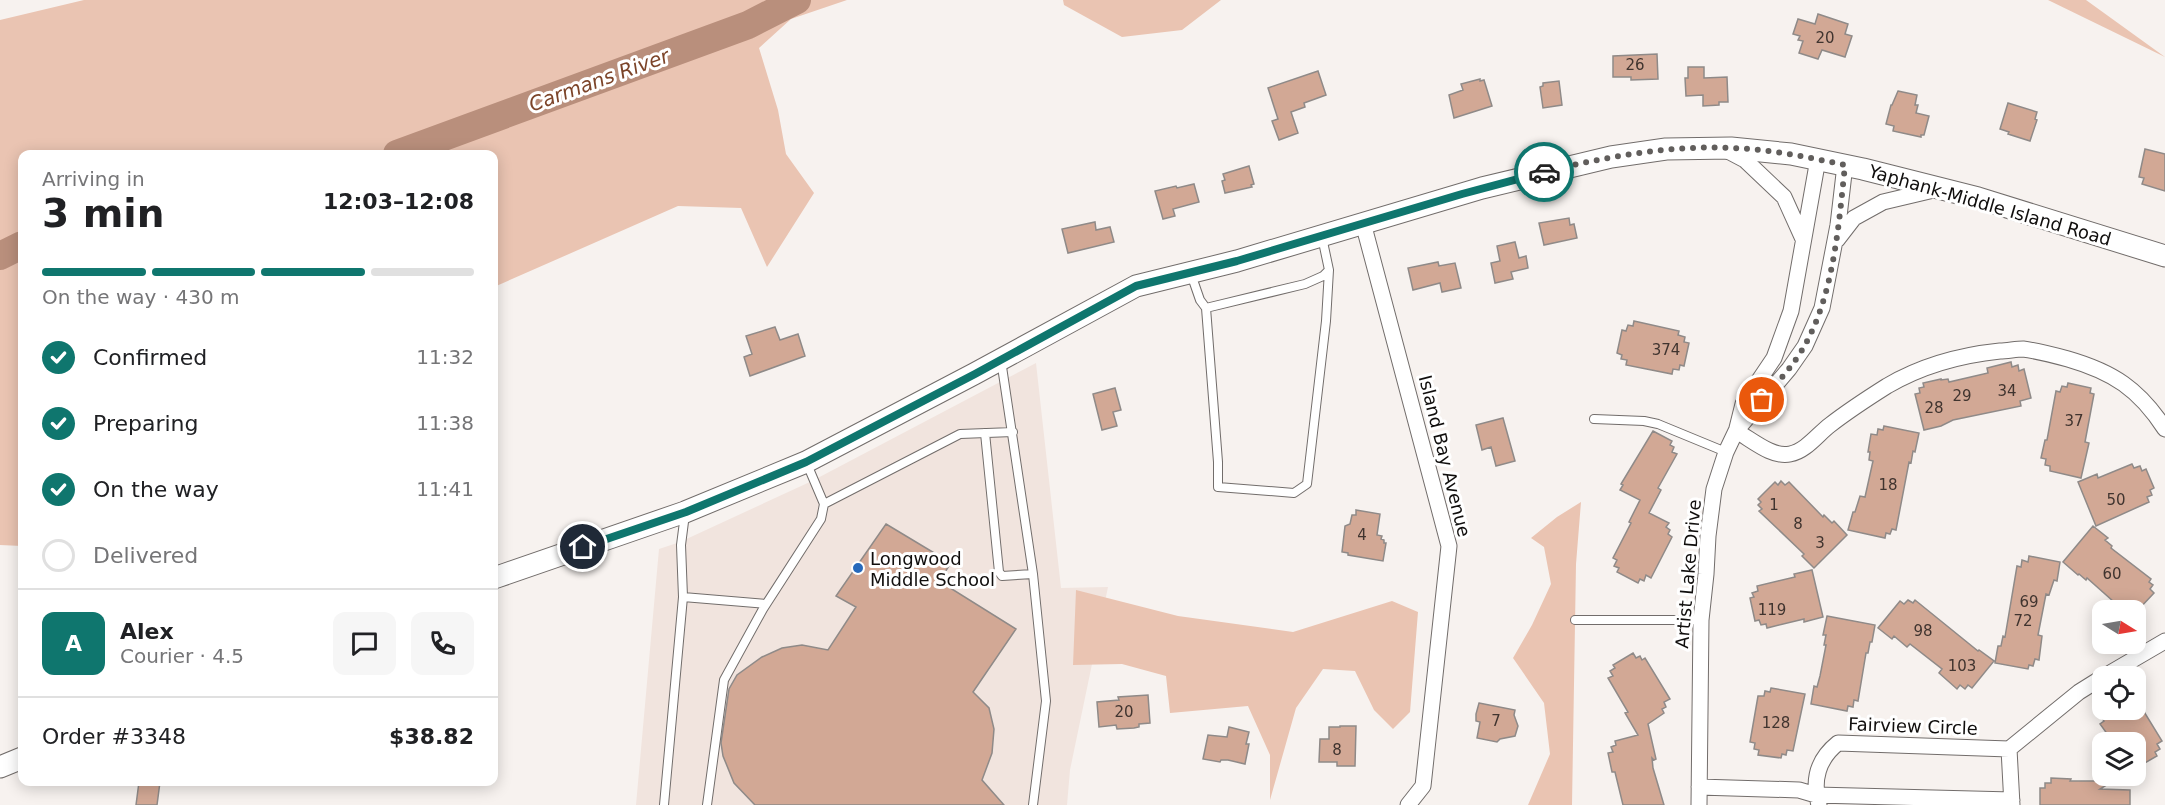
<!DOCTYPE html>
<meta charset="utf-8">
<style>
:root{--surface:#fff;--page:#f6f6f6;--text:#202124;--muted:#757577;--line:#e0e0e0;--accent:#0f766e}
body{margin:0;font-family:"DejaVu Sans",sans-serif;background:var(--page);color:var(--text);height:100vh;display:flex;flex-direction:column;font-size:22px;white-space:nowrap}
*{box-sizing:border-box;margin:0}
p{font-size:20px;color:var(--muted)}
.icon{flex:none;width:33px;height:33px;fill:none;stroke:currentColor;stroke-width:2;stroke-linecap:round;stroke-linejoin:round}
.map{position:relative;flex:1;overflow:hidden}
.side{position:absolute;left:18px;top:150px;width:480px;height:636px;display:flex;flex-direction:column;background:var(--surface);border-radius:12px;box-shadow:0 3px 15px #0003}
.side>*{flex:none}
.needle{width:39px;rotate:101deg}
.controls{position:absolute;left:2092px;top:600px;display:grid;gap:12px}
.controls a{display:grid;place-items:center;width:54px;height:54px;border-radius:12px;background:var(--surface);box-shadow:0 3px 15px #0003;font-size:30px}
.pin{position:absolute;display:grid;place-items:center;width:51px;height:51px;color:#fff;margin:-26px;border:3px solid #fff;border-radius:50%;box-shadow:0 2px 6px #0007}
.courier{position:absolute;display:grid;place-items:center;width:60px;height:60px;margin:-30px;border:4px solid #0f766e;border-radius:50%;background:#fff;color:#222;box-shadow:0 2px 8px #0007}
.headline em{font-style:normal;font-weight:700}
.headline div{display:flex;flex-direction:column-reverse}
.headline{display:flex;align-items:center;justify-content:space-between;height:102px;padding:0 24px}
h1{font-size:39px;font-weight:700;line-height:45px}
.bar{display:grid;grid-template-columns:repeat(4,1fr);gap:9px 6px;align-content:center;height:72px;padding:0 24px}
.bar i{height:8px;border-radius:4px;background:var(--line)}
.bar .current{background:var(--accent)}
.bar p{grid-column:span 4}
.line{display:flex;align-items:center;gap:15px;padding:0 24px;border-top:2px solid var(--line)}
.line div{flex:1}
.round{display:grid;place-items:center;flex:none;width:63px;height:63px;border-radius:12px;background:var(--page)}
ol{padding:0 24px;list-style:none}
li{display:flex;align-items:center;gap:18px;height:66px}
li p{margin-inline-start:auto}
li .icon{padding:6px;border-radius:50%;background:var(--accent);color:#fff;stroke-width:4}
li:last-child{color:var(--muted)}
li i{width:33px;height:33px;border:3px solid var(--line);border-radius:50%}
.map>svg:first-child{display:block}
</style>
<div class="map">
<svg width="2165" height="805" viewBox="0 0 2165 805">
<rect width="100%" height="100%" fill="#f7f2ef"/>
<path fill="#f1e4de" d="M1036,363L1061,588L1108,587L1070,770L1067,805H636L659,549L680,542L812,481Z"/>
<path fill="#eac4b2" d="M84,0H847L791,19L759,48L778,110L786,154L814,193L767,267L741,208L678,206L494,287V154H22V546L0,545V20Z
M1063,0H1221L1182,30L1122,37L1064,5Z
M2048,0H2086L2165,57Z
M1581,502L1576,564L1572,805H1528L1550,754L1544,703L1513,658L1532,625L1551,584L1544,547L1531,538L1557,517Z
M1076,590L1178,616L1293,632L1392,601L1418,612L1410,712L1393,729L1374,710L1355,671L1323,669L1296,708L1270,800V755L1248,706L1170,713L1166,676L1122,664L1073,665Z"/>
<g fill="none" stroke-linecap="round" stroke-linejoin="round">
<path stroke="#b98f7c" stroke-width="28" d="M397,154L748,25L797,0
M0,256L22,245"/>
</g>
<path fill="#d2a895" stroke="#8f8a88" stroke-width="1.5" d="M1818,14L1848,24L1845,34L1852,36L1845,57L1822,50L1818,59L1799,53L1803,41L1798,40L1800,36L1793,34L1798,19L1815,24Z
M1657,54L1658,79L1631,80V77H1613V56Z
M1688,67H1704V78L1727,77L1728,102H1719V105L1703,106V95L1686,96L1685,78H1688Z
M1318,71L1326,95L1304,103L1305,107L1291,112L1298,133L1279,140L1272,121L1278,119L1268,88Z
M1480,79V81L1484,80L1492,106L1454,118L1449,95L1463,90L1461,84Z
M1559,81L1562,105L1543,108L1540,87L1543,86V83Z
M1898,91L1917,95L1915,105H1918L1916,113L1929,116L1924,135H1921V137L1893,131L1894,126L1886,124L1891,105H1892Z
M2008,103L2037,112L2035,119L2037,120L2030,141L2008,134L2009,132L2000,129Z
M2145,149L2165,154V191L2142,184L2144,178L2139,177Z
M1249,166L1254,184L1251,185L1252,187L1225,193L1222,181L1225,180L1223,174Z
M1194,184L1199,202L1173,209L1175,216L1163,219L1155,191L1176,186L1177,188Z
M1569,218L1570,225L1574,224L1577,238L1544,245L1539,223Z
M1095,222L1096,230L1110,227L1114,242L1068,253L1062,229Z
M1515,242L1519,258L1526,256L1528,268L1511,272L1513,279L1495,283L1491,263L1500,261L1497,246Z
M1438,262L1439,266L1455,263L1461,288L1442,292L1440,283L1413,290L1408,268Z
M1634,321L1679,331L1678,335L1685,337L1684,342L1689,343L1684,366L1680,365L1679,370L1673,369L1672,374L1626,365L1627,360L1621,359L1622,355L1617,353L1622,330L1626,331L1628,325L1633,326Z
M775,327L780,340L798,334L805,356L750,376L744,357L752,354L746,336Z
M2011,362L2012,367L2018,365L2019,371L2024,369L2031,398L2020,401L2021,406L1953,420L1941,426L1924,430L1915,394L1920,393L1919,388L1924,387L1923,383L1941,379V380L1948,379L1949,382L1988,373L1987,368Z
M2068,383L2091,388L2090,393L2094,394L2085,442L2089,443L2081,478L2050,471V466L2045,465L2046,459L2041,458L2045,440H2047L2056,391L2060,392L2062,386L2067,387Z
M1115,388L1121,410L1113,412L1117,426L1102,430L1093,394Z
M1503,418L1515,461L1496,466L1491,447L1482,450L1476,425Z
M1884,426L1919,433L1915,452L1913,451L1911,463L1909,462L1896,530L1892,529L1890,534L1886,533L1885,538L1848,530L1853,512H1855L1860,496L1865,497L1873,461L1869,460L1870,452H1868L1871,434L1877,435L1878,429L1883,430Z
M1653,431L1672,441L1670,445L1674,447L1672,452L1677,454L1658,488L1661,490L1649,513L1669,523L1666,527L1670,530L1668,534L1672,537L1651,578L1646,575L1644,581L1640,579L1638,583L1617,572L1619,568L1614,566L1617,560L1613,558L1631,523L1629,522L1640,500L1620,490L1623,485L1621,484Z
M2132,464L2134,468L2140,466L2142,471L2146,469L2154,488L2150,490L2152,495L2147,497L2149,502L2096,526L2078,482L2097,474L2098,478Z
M1781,481L1785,485L1789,482L1823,517L1824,515L1832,523L1834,521L1847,535L1814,568L1802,556L1804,554L1759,511L1762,509L1758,505L1761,502L1758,499L1775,482L1778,485Z
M1356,510L1380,514L1377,535L1382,536L1381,539L1384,540V543H1386L1383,561L1348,555V553L1342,552L1345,526L1350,524L1352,515H1356Z
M886,524L951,563L939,581L1016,629L973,692L989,708L994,729L992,753L982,780L1004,805H755L734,783L723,756L721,743L729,689L737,675L762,657L782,648L802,645L828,650L856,607L836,596Z
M2093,526L2108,538L2105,540L2112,546L2111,548L2151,579L2149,582L2153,585L2150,589L2154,593L2138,610H2123L2087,578L2086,580L2079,574L2078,575L2063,562Z
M2029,556L2060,562L2057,581L2054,580L2049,595L2046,594L2038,635L2042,636L2039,660L2035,659L2033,666L2029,665L2028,669L1995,663L1998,646H2001L2003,636L2005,637L2017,566L2021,567L2022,560L2028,562Z
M1812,570L1823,617L1804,622V619L1767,628L1766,624L1761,625L1759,620L1755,621L1750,598L1754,597L1752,593L1758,591L1757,586L1795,577L1794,574Z
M1908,600L1913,603L1915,600L1978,651L1979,650L1994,661L1972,688L1968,685L1965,689L1960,685L1957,689L1939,673L1942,669L1910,644L1907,647L1894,636L1892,639L1878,628L1900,601L1904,604Z
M1827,616L1875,625L1872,642H1870L1868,653H1866L1858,701L1854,700L1853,707L1848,706L1847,711L1811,704L1814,686L1817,687L1820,676L1826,645H1824L1826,635H1823Z
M1633,653L1636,658L1640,656L1642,660L1645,658L1670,699L1664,702L1666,707L1662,709L1664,713L1648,724L1656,759L1654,760L1652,758L1653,768L1664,805H1623L1615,772H1612L1608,753L1613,752L1611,747L1616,745L1615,741L1638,735L1625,713L1628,712L1608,678L1613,676L1610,671L1615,668L1613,665Z
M1771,688L1805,694L1793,751L1787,750L1786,755L1782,754L1781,758L1758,755L1759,750L1754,749L1755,743L1750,742L1758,696H1764L1765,691L1770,692Z
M1148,695L1150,723L1139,724V727L1134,728L1117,729L1116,725L1099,727L1097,702L1119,700L1118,697Z
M1479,703L1515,710L1514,715L1518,726L1515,736L1500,739L1497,742L1477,738L1480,722L1476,721V714Z
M2110,710H2143L2162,741L2157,744L2160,749L2155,752L2157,756L2136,768V742H2113L2100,724L2104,721L2100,715Z
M1340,726H1356L1355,766H1337V762H1319L1320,739H1329V727H1340Z
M1229,727L1249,732L1246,744H1249L1245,764L1228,760H1221L1220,762L1203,759L1208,735L1227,737Z
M2051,778L2071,779L2070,781H2113L2100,789L2130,790V805H2040V788H2045V783H2051Z
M139,782H160L157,805H136Z"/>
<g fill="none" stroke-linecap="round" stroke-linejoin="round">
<g stroke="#726d6b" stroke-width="10">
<path id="lane" d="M1191,274L1200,300L1206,308L1305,284L1323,276L1329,270L1322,237
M1206,308L1218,462V487L1294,493L1307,484L1326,321L1329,270
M1001,360L1033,574L1046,701L1033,805
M1594,419L1644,421L1658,424L1726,452
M985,433L999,572L1002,576L1033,574
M824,504L960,434L1013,432
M683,597L766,604
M1575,620H1701
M664,805L683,597L681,545L685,514
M707,805L724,680L763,609L821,519L824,504L807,464"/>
</g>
<g stroke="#726d6b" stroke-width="17">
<path id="street" d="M1728,151L1745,160L1784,197L1803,239
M1363,223L1449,546L1423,786L1408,805
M1837,240L1854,218L1883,202L1938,189
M1737,428L1743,404L1774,358L1791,311L1818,159
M1736,431C1751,439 1772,458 1790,454C1806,451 1818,434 1830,425C1848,411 1868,398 1887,386C1921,366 1961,355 2000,351C2007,351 2016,349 2023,349C2038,351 2053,355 2068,359C2113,372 2139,389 2165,429
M2105,676L2165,641
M2009,749L2012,805
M1699,787L1799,790L1816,795L2012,800
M1699,805L1701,620L1706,574L1708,536L1714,489L1726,452L1736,431L1789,369L1805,346L1822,308L1838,225L1845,165
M1819,805C1812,780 1818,759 1838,743L2009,749L2079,692L2103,677"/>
</g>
<g stroke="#726d6b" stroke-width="23">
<path id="secondary" d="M494,578L685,512L806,462L974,374L1136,286L1237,261L1482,188L1611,157L1666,149L1731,148L1791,154L1863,169L1978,198L2165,256
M0,767L22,758"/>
</g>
<use href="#lane" stroke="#fff" stroke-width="8"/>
<use href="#street" stroke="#fff" stroke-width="15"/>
<use href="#secondary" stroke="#fff" stroke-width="21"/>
</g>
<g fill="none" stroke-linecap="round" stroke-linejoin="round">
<path stroke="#615e5c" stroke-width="6" stroke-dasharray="0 10.8" d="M1544,172C1605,157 1668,145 1731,148C1769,149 1807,157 1845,165C1839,223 1834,293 1805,345C1794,365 1777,383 1762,400"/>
<path stroke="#0f766e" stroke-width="8" d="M583,547L686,512L806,462L975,374L1136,286L1237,261L1462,194L1544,172"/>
</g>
<circle fill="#2769bb" stroke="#fff" stroke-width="2" cx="858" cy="568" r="6"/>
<g text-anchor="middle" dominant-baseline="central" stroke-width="6" stroke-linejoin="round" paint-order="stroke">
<g font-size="15" fill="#40342f">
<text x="1825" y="38">20</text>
<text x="1635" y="65">26</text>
<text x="1666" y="350">374</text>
<text x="2007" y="391">34</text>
<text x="1962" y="396">29</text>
<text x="1934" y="408">28</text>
<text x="2074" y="421">37</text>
<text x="1888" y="485">18</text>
<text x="2116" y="500">50</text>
<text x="1774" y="505">1</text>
<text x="1798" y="524">8</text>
<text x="1362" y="535">4</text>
<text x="1820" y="543">3</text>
<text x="2112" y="574">60</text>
<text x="2029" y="602">69</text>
<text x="1772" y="610">119</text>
<text x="2023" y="621">72</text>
<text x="1923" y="631">98</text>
<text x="1962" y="666">103</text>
<text x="1124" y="712">20</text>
<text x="1496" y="721">7</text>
<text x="1776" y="723">128</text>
<text x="1337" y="750">8</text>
</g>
<g font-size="18" fill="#100e0d" stroke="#fff">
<text transform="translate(1990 205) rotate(16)">Yaphank-Middle Island Road</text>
<text transform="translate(1445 456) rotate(76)">Island Bay Avenue</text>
<text transform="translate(1688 574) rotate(-85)">Artist Lake Drive</text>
<text transform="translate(1913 726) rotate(2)">Fairview Circle</text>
</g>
<g font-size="18" fill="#100e0d" stroke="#fff" text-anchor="start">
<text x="870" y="558">Longwood<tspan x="870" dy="21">Middle School</tspan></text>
</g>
<g font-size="20" font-style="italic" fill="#7c4429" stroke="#fff">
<text transform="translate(599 80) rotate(-20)">Carmans River</text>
</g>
</g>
</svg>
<div class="controls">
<a><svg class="needle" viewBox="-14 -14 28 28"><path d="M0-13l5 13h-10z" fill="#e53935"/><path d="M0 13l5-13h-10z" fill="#757577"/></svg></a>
<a><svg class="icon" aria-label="locate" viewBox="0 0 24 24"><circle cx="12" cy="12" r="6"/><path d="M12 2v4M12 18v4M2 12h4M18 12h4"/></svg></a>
<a><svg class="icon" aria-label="layers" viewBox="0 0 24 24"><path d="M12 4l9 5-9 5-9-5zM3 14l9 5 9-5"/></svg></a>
</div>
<div class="pin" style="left:1762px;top:400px;background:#ea580c"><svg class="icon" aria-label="bag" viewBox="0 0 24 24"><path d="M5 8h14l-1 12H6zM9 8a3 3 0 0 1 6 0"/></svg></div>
<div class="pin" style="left:583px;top:547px;background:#1f2937"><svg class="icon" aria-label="home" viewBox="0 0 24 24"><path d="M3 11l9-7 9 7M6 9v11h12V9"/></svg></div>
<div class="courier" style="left:1544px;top:172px"><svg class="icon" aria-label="car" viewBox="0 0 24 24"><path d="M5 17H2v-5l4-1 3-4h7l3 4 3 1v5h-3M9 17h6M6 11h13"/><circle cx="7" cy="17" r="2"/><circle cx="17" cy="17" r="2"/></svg></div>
<section class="side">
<div class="headline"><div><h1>3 min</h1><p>Arriving in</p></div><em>12:03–12:08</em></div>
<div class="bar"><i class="current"></i><i class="current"></i><i class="current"></i><i></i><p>On the way · 430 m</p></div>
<ol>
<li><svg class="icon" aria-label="check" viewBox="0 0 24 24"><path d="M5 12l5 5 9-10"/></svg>Confirmed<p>11:32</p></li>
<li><svg class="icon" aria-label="check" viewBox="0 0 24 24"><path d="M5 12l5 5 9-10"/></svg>Preparing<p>11:38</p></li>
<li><svg class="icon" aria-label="check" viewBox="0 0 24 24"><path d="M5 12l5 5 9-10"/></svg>On the way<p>11:41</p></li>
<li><i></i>Delivered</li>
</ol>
<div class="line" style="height:108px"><b class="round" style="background:var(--accent);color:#fff">A</b><div><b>Alex</b><p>Courier · 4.5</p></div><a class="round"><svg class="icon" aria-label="chat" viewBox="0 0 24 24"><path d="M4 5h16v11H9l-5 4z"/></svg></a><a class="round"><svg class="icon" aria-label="phone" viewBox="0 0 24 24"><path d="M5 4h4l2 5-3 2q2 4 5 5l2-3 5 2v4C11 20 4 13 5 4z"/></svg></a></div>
<div class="line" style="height:78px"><div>Order #3348</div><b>$38.82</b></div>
</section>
</div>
